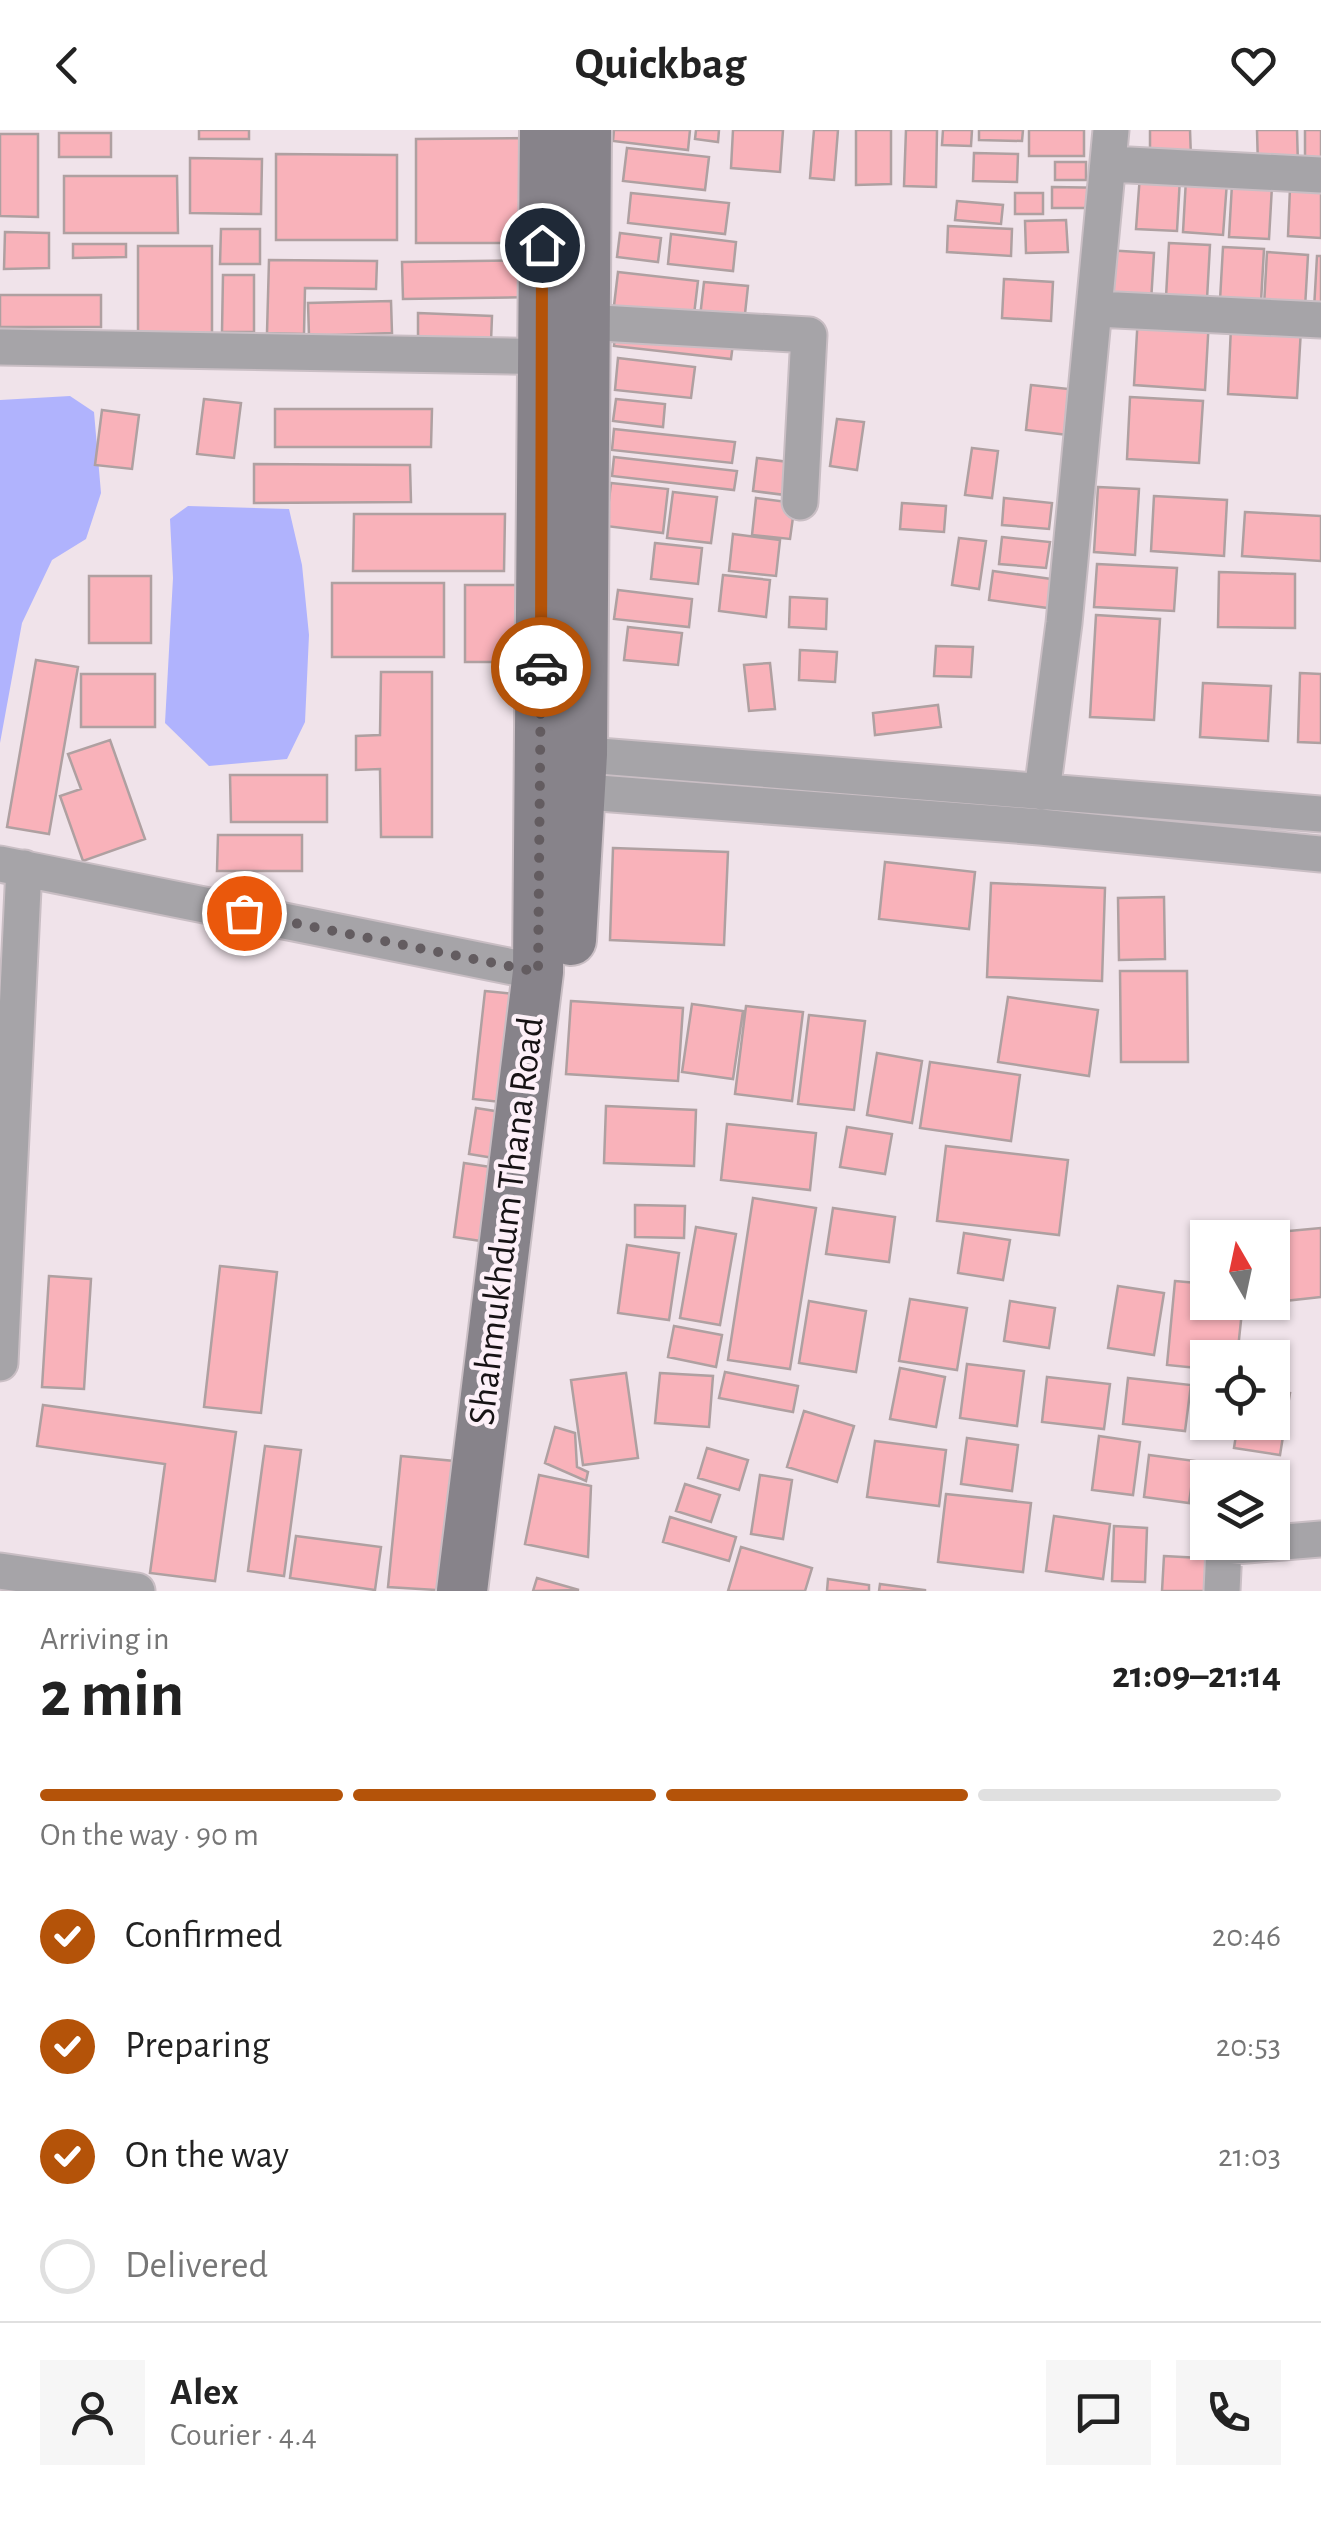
<!DOCTYPE html>
<meta charset="utf-8">
<style>
:root{--surface:#fff;--page:#f6f6f6;--text:#222;--muted:#767676;--line:#e0e0e0;--accent:#b45309}
body{margin:0;font-family:"Alegreya Sans",sans-serif;background:var(--page);color:var(--text);height:100vh;display:flex;flex-direction:column;font-size:38px;white-space:nowrap}
*{box-sizing:border-box;margin:0}
p{font-size:32px;color:var(--muted)}
.icon{flex:none;width:55px;height:55px;fill:none;stroke:currentColor;stroke-width:2;stroke-linecap:round;stroke-linejoin:round}
.map{position:relative;height:1461px;overflow:hidden}
.sheet{display:flex;flex-direction:column;background:var(--surface);flex:1}
.sheet>*{flex:none}
.needle{width:65px;rotate:351deg}
.buttons{position:absolute;left:1190px;top:1090px;display:grid;gap:20px}
.buttons a{display:grid;place-items:center;width:100px;height:100px;border-radius:0px;background:var(--surface);box-shadow:0 2px 8px #0004;font-size:50px}
.pin{position:absolute;display:grid;place-items:center;width:85px;height:85px;color:#fff;margin:-42px;border:5px solid #fff;border-radius:50%;box-shadow:0 2px 10px #0007}
.courier{position:absolute;display:grid;place-items:center;width:100px;height:100px;margin:-50px;border:8px solid #b45309;border-radius:50%;background:#fff;color:#222;box-shadow:0 2px 12px #0007}
.head em{font-style:normal;font-weight:700}
.head div{display:flex;flex-direction:column-reverse}
.head{display:flex;align-items:center;justify-content:space-between;height:170px;padding:0 40px}
h1{font-size:65px;font-weight:700;line-height:75px}
.bar{display:grid;grid-template-columns:repeat(4,1fr);gap:15px 10px;align-content:center;height:120px;padding:0 40px}
.bar i{height:12px;border-radius:8px;background:var(--line)}
.bar .active{background:var(--accent)}
.bar p{grid-column:span 4}
.line{display:flex;align-items:center;gap:25px;padding:0 40px;border-top:2px solid var(--line)}
.line div{flex:1}
.round{display:grid;place-items:center;flex:none;width:105px;height:105px;border-radius:0px;background:var(--page)}
ol{padding:0 40px;list-style:none}
li{display:flex;align-items:center;gap:30px;height:110px}
li p{margin-inline-start:auto}
li .icon{padding:10px;border-radius:50%;background:var(--accent);color:#fff;stroke-width:4}
li:last-child{color:var(--muted)}
li i{width:55px;height:55px;border:5px solid var(--line);border-radius:50%}
header{display:flex;justify-content:space-between;align-items:center;height:130px;padding:0 40px;background:var(--surface);font-size:45px;font-weight:700}
.map>svg:first-child{display:block}
</style>
<header><svg class="icon" aria-label="back" viewBox="0 0 24 24"><path d="M15 5l-7 7 7 7"/></svg>Quickbag<svg class="icon" aria-label="heart" viewBox="0 0 24 24"><path d="M12 20l-8-8c-3-5 5-10 8-4 3-6 11-1 8 4z"/></svg></header>
<div class="map">
<svg width="1321" height="1461" viewBox="0 0 1321 1461">
<rect width="100%" height="100%" fill="#f0e3ea"/>
<path fill="#b0b3fd" d="M70,266L94,282L101,363L86,409L52,430L22,493L0,613V270Z
M188,376L289,379L302,435L309,505L305,592L287,629L209,636L165,593L173,448L170,389Z"/>
<path fill="#f9b2ba" stroke="#afa0a1" stroke-width="2.5" d="M199,0H249V9H199Z
M614,0H690L688,20L613,11Z
M696,0H719L718,12L695,9Z
M733,0H783L780,42L731,38Z
M814,0H838L834,50L810,48Z
M856,0H891V54L856,55Z
M906,0H937L936,57L904,56Z
M943,0H972L971,16L942,15Z
M979,0H1023L1022,11L979,10Z
M1029,0H1084V26H1029Z
M1150,0H1190L1191,28L1150,29Z
M1257,0H1297L1298,36L1258,37Z
M1305,0H1321V32L1305,33Z
M59,3H111V27H59Z
M0,4H38V87L0,86Z
M541,8V113H416V9Z
M627,18L709,27L705,60L623,51Z
M974,23L1018,24L1017,52L973,51Z
M276,24L397,25V110H276Z
M190,28L262,29L261,84L190,83Z
M1055,32H1086V50H1055Z
M1140,45L1180,48L1177,101L1136,99Z
M64,46H177L178,103H64Z
M1186,49L1227,52L1223,105L1183,102Z
M1232,54L1272,56L1269,109L1229,107Z
M1052,57L1113,58V78H1052Z
M1290,58L1321,59V108L1288,106Z
M631,63L729,73L725,104L628,93Z
M1015,63H1043V84H1015Z
M957,71L1003,75L1001,94L955,90Z
M1066,90L1068,122L1026,123L1025,91Z
M948,96L1012,99L1011,126L947,122Z
M221,99H260V134H220Z
M5,102L49,103V138L4,139Z
M620,103L661,108L658,132L617,127Z
M671,104L736,112L733,141L668,134Z
M1169,113L1210,115L1207,169L1166,167Z
M73,114H126V127L73,128Z
M138,116H212V209L138,208Z
M1223,117L1264,119L1261,172L1220,170Z
M1105,120L1154,123L1151,172L1103,169Z
M1267,122L1308,125L1305,178L1264,176Z
M1317,126H1321V179H1314Z
M269,130L377,131L376,159L305,158L304,204L267,203Z
M535,130V167L403,169L402,132Z
M618,142L698,151L693,193L613,184Z
M223,145H254V202H222Z
M1004,149L1053,152L1051,191L1002,188Z
M704,152L748,156L744,193L700,187Z
M0,165H101V197H0Z
M391,171L392,203L309,206L308,173Z
M418,183L492,186L491,212L418,208Z
M1138,185L1209,189L1205,260L1134,255Z
M616,193L734,206L731,229L614,216Z
M1231,196L1301,199L1297,268L1228,264Z
M618,228L695,237L691,268L615,260Z
M1031,255L1097,262L1093,308L1026,300Z
M1130,267L1203,271L1199,333L1127,329Z
M204,269L241,273L234,328L197,324Z
M616,269L665,274L663,297L613,291Z
M275,279H432L431,317H275Z
M102,280L139,285L132,339L95,335Z
M837,289L864,292L857,340L830,336Z
M614,299L735,312L732,333L612,320Z
M972,318L998,321L992,368L965,365Z
M614,327L737,341L734,360L612,346Z
M757,328L813,335L809,368L753,361Z
M254,334L410,335L411,372L254,373Z
M611,353L668,359L663,403L606,396Z
M1098,357L1139,359L1135,425L1094,422Z
M673,362L717,367L711,413L667,408Z
M1154,366L1227,370L1224,426L1151,421Z
M756,368L795,373L790,409L752,405Z
M1004,368L1052,373L1049,399L1002,395Z
M902,373L946,376L944,402L900,399Z
M1245,382L1321,386V431L1242,426Z
M354,384H505L504,441H353Z
M733,404L780,410L776,446L729,441Z
M1002,407L1050,412L1046,438L999,434Z
M959,408L986,411L979,459L952,455Z
M655,413L702,418L698,454L651,449Z
M1097,434L1177,438L1174,481L1094,477Z
M993,441L1059,450L1055,479L989,470Z
M1219,442L1295,444V498L1218,497Z
M723,445L770,450L766,487L719,481Z
M89,446H151V513H89Z
M332,453H444V527H332Z
M465,455H533V532H465Z
M618,460L692,469L689,497L614,489Z
M790,467L827,469L826,499L789,497Z
M1096,485L1160,489L1154,590L1090,587Z
M628,497L682,503L678,535L624,530Z
M936,516L973,517L971,547L934,546Z
M800,520L837,522L835,552L799,550Z
M36,530L78,537L49,704L7,697Z
M770,533L775,579L749,581L744,535Z
M381,542H432V707H381L380,639L356,640V606L380,605Z
M1300,543L1321,544V613L1298,612Z
M81,544H155V597H81Z
M1203,553L1271,556L1268,611L1200,607Z
M938,575L941,597L875,605L873,583Z
M110,610L145,709L83,731L60,666L81,659L68,624Z
M230,645H327V692H231Z
M218,705H302V741H217Z
M613,718L728,722L724,815L610,810Z
M885,732L975,742L969,799L879,789Z
M991,753L1105,758L1102,851L987,847Z
M1164,767L1165,829L1119,830L1118,768Z
M1120,841H1187L1188,932H1121Z
M485,861L524,865L511,973L473,969Z
M1008,867L1098,880L1089,946L998,932Z
M571,871L683,878L678,951L566,944Z
M692,874L743,881L733,949L682,942Z
M746,876L803,882L792,971L735,964Z
M809,885L865,891L854,980L798,974Z
M877,923L922,931L912,993L867,985Z
M930,932L1020,945L1011,1011L920,998Z
M606,976L696,980L694,1036L604,1033Z
M476,978L514,984L506,1030L469,1024Z
M727,994L816,1003L810,1060L721,1050Z
M847,997L892,1004L885,1044L840,1037Z
M946,1016L1068,1030L1059,1105L937,1091Z
M464,1033L504,1039L494,1113L454,1107Z
M753,1068L816,1078L790,1239L728,1230Z
M635,1075L685,1076L684,1108L635,1107Z
M833,1078L895,1087L889,1132L826,1124Z
M696,1097L736,1104L720,1195L680,1188Z
M1321,1098V1167L1275,1172L1272,1108H1268V1103Z
M964,1103L1010,1110L1003,1150L958,1143Z
M627,1115L679,1123L669,1190L618,1183Z
M220,1136L277,1142L261,1283L204,1277Z
M49,1146L91,1149L84,1259L42,1257Z
M1175,1151L1208,1154V1172H1243L1237,1228H1208V1239L1167,1235Z
M1118,1156L1164,1163L1154,1225L1108,1218Z
M910,1169L967,1178L957,1240L899,1231Z
M809,1171L866,1181L856,1242L799,1233Z
M1010,1171L1055,1178L1049,1218L1004,1211Z
M674,1196L722,1205L716,1237L668,1227Z
M967,1234L1024,1241L1017,1296L960,1288Z
M900,1238L945,1247L936,1297L890,1289Z
M725,1242L798,1256L793,1282L719,1268Z
M626,1243L638,1328L583,1335L571,1250Z
M660,1243L713,1246L709,1297L655,1293Z
M1047,1247L1110,1254L1104,1299L1042,1292Z
M1128,1248L1191,1255L1185,1301L1123,1294Z
M1272,1260L1290,1263L1280,1325L1234,1318L1238,1292H1272Z
M43,1275L236,1302L215,1451L150,1443L165,1334L37,1316Z
M804,1281L854,1296L837,1352L787,1337Z
M555,1297L575,1303L577,1337L588,1342L586,1351L545,1333Z
M1099,1306L1140,1312L1133,1365L1092,1360Z
M967,1308L1018,1315L1012,1361L961,1354Z
M875,1311L946,1320L939,1376L867,1367Z
M265,1316L301,1320L284,1446L248,1441Z
M707,1318L748,1330L739,1360L698,1348Z
M1149,1325L1195,1331L1189,1373L1144,1367Z
M401,1326L465,1332L452,1461L388,1457Z
M1232,1340L1276,1343L1272,1395V1348H1231Z
M539,1345L591,1356L588,1427L525,1414Z
M760,1345L792,1350L783,1409L751,1404Z
M685,1354L720,1365L711,1392L676,1381Z
M946,1364L1031,1373L1023,1442L938,1432Z
M1054,1386L1110,1394L1103,1449L1046,1441Z
M670,1387L736,1407L729,1431L663,1412Z
M1114,1396L1147,1398L1145,1452L1112,1451Z
M296,1406L381,1417L375,1460L290,1448Z
M741,1417L812,1438L805,1461H728Z
M1164,1426L1219,1429L1217,1461H1162Z
M537,1448L579,1460L533,1461Z
M828,1449L869,1455V1461H827Z
M880,1454L925,1460V1461H879Z"/>
<g fill="none" stroke-linecap="round" stroke-linejoin="round">
<g stroke="#c9bec4" stroke-width="39">
<path id="street" d="M1110,34L1321,45
M1096,179L1321,190
M583,192L809,205L800,372
M0,217L567,227
M562,623L1321,684
M560,660L1040,697L1321,724
M1042,662L1064,493L1111,0
M0,734L538,842
M0,1233L24,738
M0,1441L137,1461
M1222,1461L1224,1417L1321,1409"/>
</g>
<g stroke="#c9bec4" stroke-width="54">
<path id="secondary" d="M571,810L582,624L586,0
M462,1461L538,842L545,0"/>
</g>
<use href="#street" stroke="#a6a4a8" stroke-width="35"/>
<use href="#secondary" stroke="#87838a" stroke-width="50"/>
</g>
<g fill="none" stroke-linecap="round" stroke-linejoin="round">
<path stroke="#635c60" stroke-width="10" stroke-dasharray="0 18" d="M244,783L538,842L541,537"/>
<path stroke="#b45309" stroke-width="12" d="M541,537L542,115"/>
</g>
<g text-anchor="middle" dominant-baseline="central" stroke-width="9" stroke-linejoin="round" paint-order="stroke">
<g font-size="38" fill="#171315" stroke="#fdf0f8">
<text transform="translate(507 1091) rotate(-83)">Shahmukhdum Thana Road</text>
</g>
</g>
</svg>
<div class="buttons">
<a><svg class="needle" viewBox="-14 -14 28 28"><path d="M0-13l5 13h-10z" fill="#e53935"/><path d="M0 13l5-13h-10z" fill="#767676"/></svg></a>
<a><svg class="icon" aria-label="locate" viewBox="0 0 24 24"><circle cx="12" cy="12" r="6"/><path d="M12 2v4M12 18v4M2 12h4M18 12h4"/></svg></a>
<a><svg class="icon" aria-label="layers" viewBox="0 0 24 24"><path d="M12 4l9 5-9 5-9-5zM3 14l9 5 9-5"/></svg></a>
</div>
<div class="pin" style="left:244px;top:783px;background:#ea580c"><svg class="icon" aria-label="bag" viewBox="0 0 24 24"><path d="M5 8h14l-1 12H6zM9 8a3 3 0 0 1 6 0"/></svg></div>
<div class="pin" style="left:542px;top:115px;background:#1f2937"><svg class="icon" aria-label="home" viewBox="0 0 24 24"><path d="M3 11l9-7 9 7M6 9v11h12V9"/></svg></div>
<div class="courier" style="left:541px;top:537px"><svg class="icon" aria-label="car" viewBox="0 0 24 24"><path d="M5 17H2v-5l4-1 3-4h7l3 4 3 1v5h-3M9 17h6M6 11h13"/><circle cx="7" cy="17" r="2"/><circle cx="17" cy="17" r="2"/></svg></div>
</div>
<section class="sheet">
<div class="head"><div><h1>2 min</h1><p>Arriving in</p></div><em>21:09–21:14</em></div>
<div class="bar"><i class="active"></i><i class="active"></i><i class="active"></i><i></i><p>On the way · 90 m</p></div>
<ol>
<li><svg class="icon" aria-label="check" viewBox="0 0 24 24"><path d="M5 12l5 5 9-10"/></svg>Confirmed<p>20:46</p></li>
<li><svg class="icon" aria-label="check" viewBox="0 0 24 24"><path d="M5 12l5 5 9-10"/></svg>Preparing<p>20:53</p></li>
<li><svg class="icon" aria-label="check" viewBox="0 0 24 24"><path d="M5 12l5 5 9-10"/></svg>On the way<p>21:03</p></li>
<li><i></i>Delivered</li>
</ol>
<div class="line" style="height:180px"><a class="round"><svg class="icon" aria-label="person" viewBox="0 0 24 24"><circle cx="12" cy="8" r="4"/><path d="M4 21q1-7 8-7t8 7"/></svg></a><div><b>Alex</b><p>Courier · 4.4</p></div><a class="round"><svg class="icon" aria-label="chat" viewBox="0 0 24 24"><path d="M4 5h16v11H9l-5 4z"/></svg></a><a class="round"><svg class="icon" aria-label="phone" viewBox="0 0 24 24"><path d="M5 4h4l2 5-3 2q2 4 5 5l2-3 5 2v4C11 20 4 13 5 4z"/></svg></a></div>
</section>
